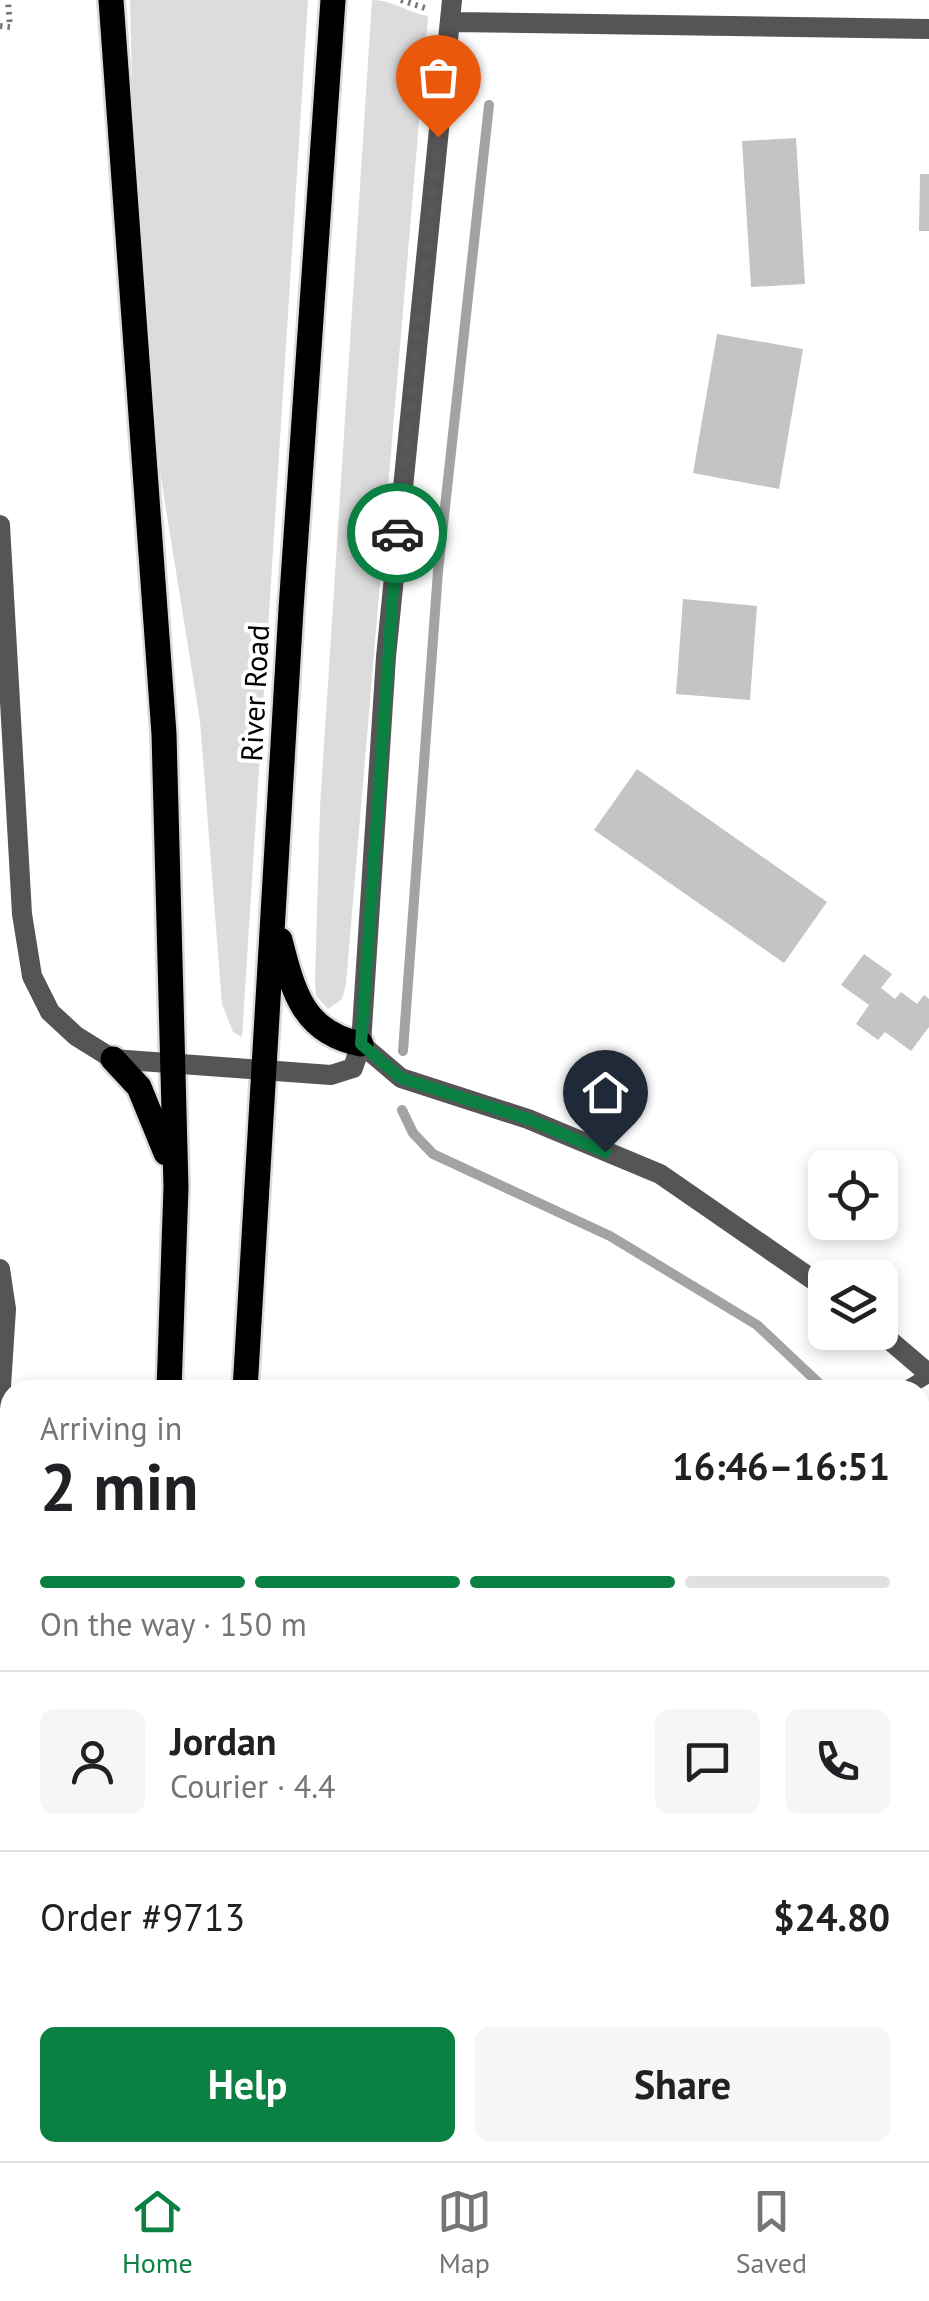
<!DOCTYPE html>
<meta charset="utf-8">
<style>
:root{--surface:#fff;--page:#f6f6f6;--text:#202124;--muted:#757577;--line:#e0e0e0;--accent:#0b8043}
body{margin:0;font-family:"PT Sans",sans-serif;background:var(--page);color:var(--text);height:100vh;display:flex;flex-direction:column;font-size:38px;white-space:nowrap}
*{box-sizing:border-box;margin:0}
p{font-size:32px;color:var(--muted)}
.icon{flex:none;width:55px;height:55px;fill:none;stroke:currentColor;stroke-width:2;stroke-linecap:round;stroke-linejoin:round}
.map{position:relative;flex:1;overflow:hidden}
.panel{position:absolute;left:0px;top:1380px;width:930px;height:782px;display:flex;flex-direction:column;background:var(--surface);border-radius:30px 30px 0 0;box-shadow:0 5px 15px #0003}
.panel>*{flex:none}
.tools{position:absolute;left:808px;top:1150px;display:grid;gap:20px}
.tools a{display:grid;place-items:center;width:90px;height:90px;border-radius:15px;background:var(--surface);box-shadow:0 5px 15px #0003;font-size:50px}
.pin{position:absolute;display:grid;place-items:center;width:85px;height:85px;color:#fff;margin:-102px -42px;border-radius:50% 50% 50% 0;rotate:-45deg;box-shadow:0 0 10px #0007}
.pin .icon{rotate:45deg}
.courier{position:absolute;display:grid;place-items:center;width:100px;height:100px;margin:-50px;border:8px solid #0b8043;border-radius:50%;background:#fff;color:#222;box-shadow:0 2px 12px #0007}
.head em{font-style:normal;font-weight:700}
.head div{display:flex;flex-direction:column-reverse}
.head{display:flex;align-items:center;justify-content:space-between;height:170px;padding:0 40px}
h1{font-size:65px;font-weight:700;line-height:75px}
.bar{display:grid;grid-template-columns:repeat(4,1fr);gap:15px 10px;align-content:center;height:120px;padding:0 40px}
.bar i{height:12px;border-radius:8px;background:var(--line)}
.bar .active{background:var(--accent)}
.bar p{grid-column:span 4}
.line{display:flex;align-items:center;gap:25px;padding:0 40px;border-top:2px solid var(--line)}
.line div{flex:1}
.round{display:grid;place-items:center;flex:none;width:105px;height:105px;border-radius:15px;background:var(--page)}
.cta{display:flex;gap:20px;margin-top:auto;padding:20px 40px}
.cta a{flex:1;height:115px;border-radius:15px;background:var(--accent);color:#fff;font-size:40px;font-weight:700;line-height:115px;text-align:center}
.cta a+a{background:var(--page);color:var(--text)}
.menu{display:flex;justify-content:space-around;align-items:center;height:140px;border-top:2px solid var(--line);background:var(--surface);font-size:28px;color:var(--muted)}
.menu a{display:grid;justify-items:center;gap:5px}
.menu .active{color:var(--accent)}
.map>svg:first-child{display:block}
</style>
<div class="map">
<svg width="929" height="2161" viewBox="0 0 929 2161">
<rect width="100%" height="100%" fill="#fff"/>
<path fill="#dcdcdc" d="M130,0H308L242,1037L233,1032L222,1004L200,721L160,472L133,129Z
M372,0C393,0 406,12 428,16L346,984L342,999L328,1009L316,996L315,981L320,807Z"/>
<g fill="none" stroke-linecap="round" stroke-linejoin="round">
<path stroke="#a3a3a3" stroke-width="10" d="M403,1051L438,571L489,105
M402,1110L413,1133L433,1154L610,1236L757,1325L826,1390
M920,1469L929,1474"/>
</g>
<path fill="#c4c4c4" d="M796,138L805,284L751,287L742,141Z
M920,174H929V231H919Z
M717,334L803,349L779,489L693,473Z
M683,599L757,606L750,700L676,694Z
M637,769L827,902L784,963L594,830Z
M864,954L892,974L881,988L895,999L901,992L917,1004L924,995L929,999V1027L911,1051L885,1032L878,1040L856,1024L869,1005L841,985Z
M920,1722L929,1738V1834L920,1836Z"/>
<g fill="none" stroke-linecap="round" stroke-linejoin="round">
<g stroke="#dbdbdb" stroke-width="30">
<path id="primary" d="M111,0L164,734L176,1187L169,1390
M280,940C293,991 303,1033 361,1044
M113,1059L139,1087L166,1153
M245,1390L291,609L333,0
M132,2161L133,2152
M200,2161V2152"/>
</g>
<path stroke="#777" stroke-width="6" stroke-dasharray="2.5 5" stroke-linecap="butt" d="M401,0L428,9
M0,26L10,27L8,0"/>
<path stroke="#555" stroke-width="15" d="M904,1390L929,1375"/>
<path stroke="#555" stroke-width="20" d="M451,22L929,29
M0,525L22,914L32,976L50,1012L76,1036L113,1059L331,1075L353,1068L361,1044L386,657L452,0
M361,1044L401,1078L528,1119L660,1174L825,1288
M0,1269L6,1309L0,1401
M880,1332L929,1374
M359,2161L365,2152"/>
<use href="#primary" stroke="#000" stroke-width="25"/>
</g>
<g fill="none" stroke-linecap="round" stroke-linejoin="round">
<path stroke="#595959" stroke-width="10" stroke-dasharray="0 18" d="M397,533L438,137"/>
<path stroke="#0b8043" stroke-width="12" d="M397,533L361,1044L401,1078L528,1119L605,1152"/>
</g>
<g text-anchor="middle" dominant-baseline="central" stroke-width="8" stroke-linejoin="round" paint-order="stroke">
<g font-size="30" fill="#000" stroke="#fff">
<text transform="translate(254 693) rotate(-87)">River Road</text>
</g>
</g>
</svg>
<div class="tools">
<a><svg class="icon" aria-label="locate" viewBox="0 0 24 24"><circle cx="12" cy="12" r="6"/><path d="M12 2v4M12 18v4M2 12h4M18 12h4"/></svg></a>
<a><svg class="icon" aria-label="layers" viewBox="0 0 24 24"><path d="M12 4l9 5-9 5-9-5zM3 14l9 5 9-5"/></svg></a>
</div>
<div class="pin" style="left:438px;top:137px;background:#ea580c"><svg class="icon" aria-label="bag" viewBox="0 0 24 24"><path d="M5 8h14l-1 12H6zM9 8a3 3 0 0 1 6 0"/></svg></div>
<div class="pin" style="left:605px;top:1152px;background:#1f2937"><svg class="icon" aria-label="home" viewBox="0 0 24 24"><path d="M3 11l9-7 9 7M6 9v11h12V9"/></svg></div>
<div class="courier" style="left:397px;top:533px"><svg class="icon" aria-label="car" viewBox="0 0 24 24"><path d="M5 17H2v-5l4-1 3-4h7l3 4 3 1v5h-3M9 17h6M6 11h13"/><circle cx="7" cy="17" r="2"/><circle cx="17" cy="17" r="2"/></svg></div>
<section class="panel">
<div class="head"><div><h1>2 min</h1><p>Arriving in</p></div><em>16:46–16:51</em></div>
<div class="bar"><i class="active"></i><i class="active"></i><i class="active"></i><i></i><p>On the way · 150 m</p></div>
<div class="line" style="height:180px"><a class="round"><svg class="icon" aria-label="person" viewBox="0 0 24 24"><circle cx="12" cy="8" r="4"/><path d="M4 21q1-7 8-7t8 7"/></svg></a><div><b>Jordan</b><p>Courier · 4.4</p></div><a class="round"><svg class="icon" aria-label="chat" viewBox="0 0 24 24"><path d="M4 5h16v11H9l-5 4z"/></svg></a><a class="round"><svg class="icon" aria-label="phone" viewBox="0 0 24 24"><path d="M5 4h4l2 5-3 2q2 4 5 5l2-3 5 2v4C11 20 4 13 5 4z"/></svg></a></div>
<div class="line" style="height:130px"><div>Order #9713</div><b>$24.80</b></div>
<div class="cta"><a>Help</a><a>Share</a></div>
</section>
</div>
<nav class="menu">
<a class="active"><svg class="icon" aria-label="home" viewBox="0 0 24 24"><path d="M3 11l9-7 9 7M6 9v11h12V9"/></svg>Home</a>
<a><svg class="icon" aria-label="map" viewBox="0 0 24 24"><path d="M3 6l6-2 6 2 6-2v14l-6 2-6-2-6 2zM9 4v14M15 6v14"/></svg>Map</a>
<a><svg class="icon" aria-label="saved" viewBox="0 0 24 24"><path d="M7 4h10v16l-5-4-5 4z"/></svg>Saved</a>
</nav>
